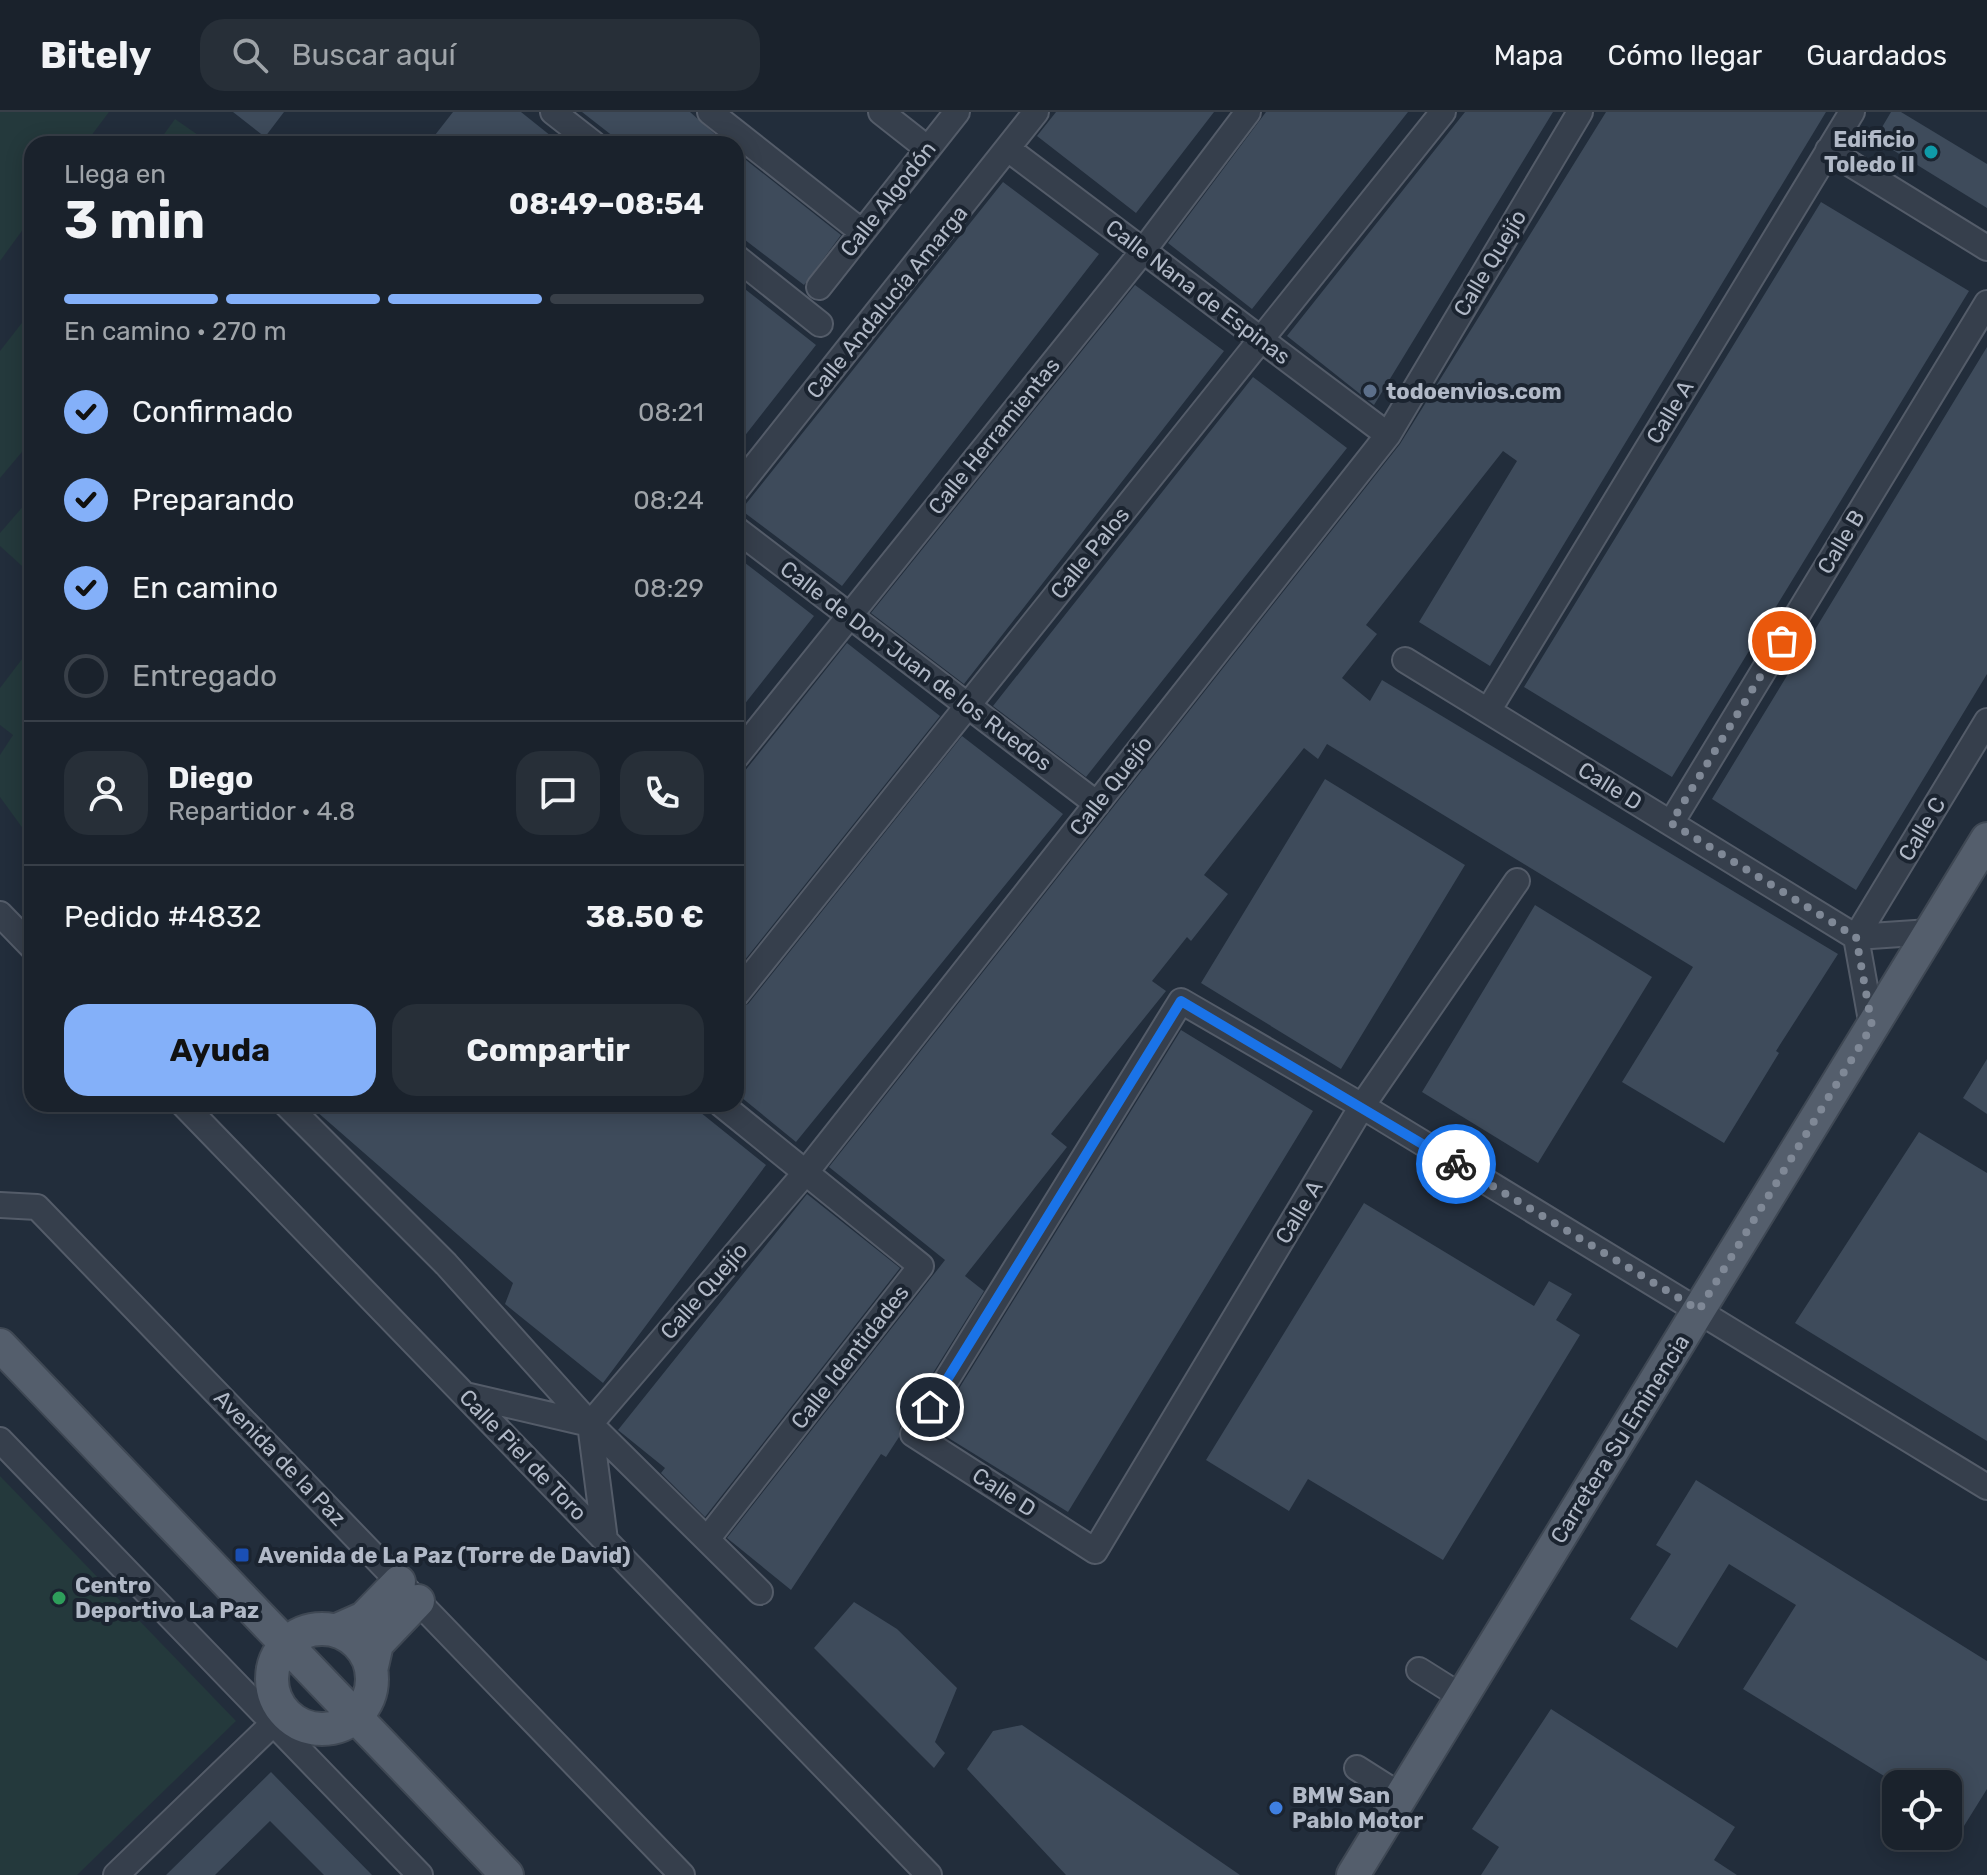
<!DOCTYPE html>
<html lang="es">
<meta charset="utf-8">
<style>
:root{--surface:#1a222c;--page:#272f38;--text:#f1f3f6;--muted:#9fa4a9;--line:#383f48;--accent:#84b0f9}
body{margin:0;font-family:Rubik,sans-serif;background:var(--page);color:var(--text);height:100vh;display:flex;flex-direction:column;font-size:30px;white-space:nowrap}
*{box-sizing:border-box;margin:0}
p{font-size:26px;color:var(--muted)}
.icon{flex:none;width:44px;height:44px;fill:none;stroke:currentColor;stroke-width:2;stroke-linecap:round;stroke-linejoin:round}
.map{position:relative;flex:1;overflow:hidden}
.drawer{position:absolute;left:24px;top:24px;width:720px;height:976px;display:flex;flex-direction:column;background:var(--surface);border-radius:24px;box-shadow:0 4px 20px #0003,0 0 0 2px var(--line)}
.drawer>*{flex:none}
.controls{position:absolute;left:1882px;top:1658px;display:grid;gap:16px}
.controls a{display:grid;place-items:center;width:80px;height:80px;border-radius:16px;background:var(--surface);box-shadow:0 4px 20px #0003,0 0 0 2px var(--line);font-size:40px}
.pin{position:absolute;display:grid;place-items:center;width:68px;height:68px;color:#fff;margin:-34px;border:4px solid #fff;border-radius:50%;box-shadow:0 2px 8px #0007}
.courier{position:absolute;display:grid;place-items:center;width:80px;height:80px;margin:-40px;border:6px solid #1a73e8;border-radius:50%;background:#fff;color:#222;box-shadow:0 2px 10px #0007}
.summary em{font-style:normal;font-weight:700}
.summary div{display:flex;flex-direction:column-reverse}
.summary{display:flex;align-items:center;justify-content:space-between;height:136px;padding:0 40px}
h1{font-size:52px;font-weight:700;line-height:60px}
.bar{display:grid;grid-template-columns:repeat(4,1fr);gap:12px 8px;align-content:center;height:96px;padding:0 40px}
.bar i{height:10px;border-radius:6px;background:var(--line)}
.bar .selected{background:var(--accent)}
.bar p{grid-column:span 4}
.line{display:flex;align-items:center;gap:20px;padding:0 40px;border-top:2px solid var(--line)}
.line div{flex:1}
.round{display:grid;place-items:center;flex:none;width:84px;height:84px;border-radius:24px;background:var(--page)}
ol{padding:0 40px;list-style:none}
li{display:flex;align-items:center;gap:24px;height:88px}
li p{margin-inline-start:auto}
li .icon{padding:8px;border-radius:50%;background:var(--accent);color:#111;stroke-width:4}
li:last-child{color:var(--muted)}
li i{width:44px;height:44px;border:4px solid var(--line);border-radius:50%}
.cta{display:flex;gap:16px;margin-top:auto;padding:16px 40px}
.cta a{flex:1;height:92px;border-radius:24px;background:var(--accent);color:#111;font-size:32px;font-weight:700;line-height:92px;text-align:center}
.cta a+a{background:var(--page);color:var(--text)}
header{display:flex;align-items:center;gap:48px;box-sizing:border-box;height:112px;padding:0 40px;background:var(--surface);border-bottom:2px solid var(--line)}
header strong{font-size:38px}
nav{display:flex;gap:44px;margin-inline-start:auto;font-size:28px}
.search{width:560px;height:72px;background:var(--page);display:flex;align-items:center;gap:20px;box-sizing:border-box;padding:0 28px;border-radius:24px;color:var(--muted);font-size:30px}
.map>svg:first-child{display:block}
</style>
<header>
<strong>Bitely</strong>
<div class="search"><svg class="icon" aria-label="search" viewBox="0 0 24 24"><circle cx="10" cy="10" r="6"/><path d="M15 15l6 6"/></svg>Buscar aquí</div>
<nav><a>Mapa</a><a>Cómo llegar</a><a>Guardados</a></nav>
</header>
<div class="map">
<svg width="1987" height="1763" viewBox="0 0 1987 1763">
<rect width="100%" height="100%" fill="#222d3b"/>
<path fill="#24393c" d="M0,0H109L85,32H32V105L0,149Z
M175,7L211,32H157Z
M32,198V328L0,366V239Z
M32,384V463L0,434V421Z
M32,534V729L0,685V643L13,623L0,613V576Z
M0,1364L236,1609L77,1763H0Z"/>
<path fill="#3e4b5b" d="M233,0H284L265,25Z
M453,0H521L561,32H428Z
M582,0H690L726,32H623Z
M1056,0H1214L1136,101L1037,24Z
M1266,0H1408L1252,197L1168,131Z
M1465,0H1553L1374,293L1287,224Z
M1606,0H1826L1490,554L1419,510L1517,349L1503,339L1366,513L1377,522L1342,566L1370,589L1382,568L1838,842L1776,939L1779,941L1724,1031L1622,970L1693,855L1327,632L1318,647L1304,636L1204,763L1228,782L1191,829L1187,825L1152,869L1166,879L1051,1022L1067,1035L965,1164L984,1179L900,1314L899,1325L886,1345L881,1342L791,1478L727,1426L945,1148L829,1055L1400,332Z
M1891,0H1901L1987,52V96L1875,27Z
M736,40L841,123L804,173L736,121Z
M1003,70L1099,142L842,474L741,398Z
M1821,90L1969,179L1672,665L1524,575Z
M736,170L816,233L736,335Z
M1135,173L1224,239L964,572L871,501Z
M1987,235V562L1856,778L1712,687Z
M1253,265L1347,336L1086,665L993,594Z
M736,444L814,504L736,603Z
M847,531L940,604L736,859V670Z
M962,624L1063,702L796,1030L736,981V898L748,892Z
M1325,667L1465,753L1341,957L1201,871Z
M1535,793L1652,865L1538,1051L1422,980Z
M1181,918L1313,999L1068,1400L934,1317Z
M1987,947V1002L1963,986Z
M308,992H690L766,1053L603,1271L505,1192L513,1171Z
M1919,1020L1987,1061V1329L1795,1211Z
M807,1082L900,1156L705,1405L661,1361L665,1356L618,1318Z
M1364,1091L1534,1194L1549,1169L1572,1182L1556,1208L1580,1223L1443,1448L1308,1367L1289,1399L1206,1348Z
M1696,1368L1987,1549V1677L1964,1714L1948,1704V1672H1897L1743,1577L1796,1493L1729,1452L1677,1536L1630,1507L1671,1442L1656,1433Z
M854,1490L897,1517L957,1576L935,1630L945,1641L934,1656L814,1536Z
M1551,1597L1735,1715L1714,1748L1737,1763H1481L1499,1735L1472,1717Z
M1022,1613L1240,1763H1066L967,1657L993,1619Z
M271,1660L372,1763H324L270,1709L215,1763H166Z"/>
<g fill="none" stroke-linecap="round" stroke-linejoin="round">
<g stroke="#545c69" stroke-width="28">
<path id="minor" d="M553,0L594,32
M710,0L862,120
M881,0L928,37
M1008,37L1388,323
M1828,38L1987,136
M736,145L820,212
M819,175L957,0
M736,378L1036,0
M736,417L1097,692
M1405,548L1856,825L1930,820
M1488,599L1852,0
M736,645L1143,139L1248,0
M1671,711L1987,191
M1517,769L1362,994L1095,1439L913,1322L1181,889L1362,994L1987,1375
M0,802L32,835
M1856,825L1987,609
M1856,825L1872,914
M736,883L1443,0
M183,992L929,1763
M286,992L446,1152L590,1312L760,1480
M0,1093L37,1095L682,1763
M465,1283L590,1312L806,1060L1388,323L1580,0
M590,1312L605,1428
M0,1328L420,1763
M708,1426L921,1154L721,992
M1419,1558L1462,1585
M1357,1656L1401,1684
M116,1763L284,1601"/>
</g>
<g stroke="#3f4854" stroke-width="36">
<path id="major" d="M0,1233L507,1763
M272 1567a50 50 0 1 1 100 0a50 50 0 1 1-100 0Z
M337,1518L364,1506L399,1470
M372,1554L377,1532L418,1489
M1353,1763L1987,727"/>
</g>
<use href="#minor" stroke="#363f4c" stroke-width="24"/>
<use href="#major" stroke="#545e6c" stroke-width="32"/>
</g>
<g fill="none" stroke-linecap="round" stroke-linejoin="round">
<path stroke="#7f8896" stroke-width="8" stroke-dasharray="0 14.4" d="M1456,1052L1699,1198L1872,914L1856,825L1671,711L1782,529"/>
<path stroke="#1a73e8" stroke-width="10" d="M930,1295L1181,889L1456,1052"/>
</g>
<circle fill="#0f9aa8" stroke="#1b2430" stroke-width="3" cx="1931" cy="40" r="8"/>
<circle fill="#5c6f8a" stroke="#1b2430" stroke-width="3" cx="1370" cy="279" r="8"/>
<rect fill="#1a4fb4" stroke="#1b2430" stroke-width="3" x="234" y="1435" width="16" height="16" rx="4"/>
<circle fill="#2e9e5b" stroke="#1b2430" stroke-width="3" cx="59" cy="1486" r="8"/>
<circle fill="#3f7fe0" stroke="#1b2430" stroke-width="3" cx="1276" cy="1696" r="8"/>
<g text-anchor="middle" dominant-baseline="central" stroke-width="8" stroke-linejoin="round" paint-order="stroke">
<g font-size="22" font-weight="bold" fill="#b1b9c7" stroke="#1b2430" text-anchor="start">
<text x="1915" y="27" text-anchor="end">Edificio<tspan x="1915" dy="25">Toledo II</tspan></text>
<text x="1386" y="279">todoenvios.com</text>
<text x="258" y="1443">Avenida de La Paz (Torre de David)</text>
<text x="75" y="1473">Centro<tspan x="75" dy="25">Deportivo La Paz</tspan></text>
<text x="1292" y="1683">BMW San<tspan x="1292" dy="25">Pablo Motor</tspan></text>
</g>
<g font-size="22" fill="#b1b9c7" stroke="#1b2430">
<text transform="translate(888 87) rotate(-52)">Calle Algodón</text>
<text transform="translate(1490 151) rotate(-59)">Calle Quejío</text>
<text transform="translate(1198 180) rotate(37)">Calle Nana de Espinas</text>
<text transform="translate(887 190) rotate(-51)">Calle Andalucía Amarga</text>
<text transform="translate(1670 300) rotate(-59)">Calle A</text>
<text transform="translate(994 324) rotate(-51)">Calle Herramientas</text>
<text transform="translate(1841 430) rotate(-59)">Calle B</text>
<text transform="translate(1090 441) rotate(-51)">Calle Palos</text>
<text transform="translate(916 554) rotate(37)">Calle de Don Juan de los Ruedos</text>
<text transform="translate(1111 674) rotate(-52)">Calle Quejío</text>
<text transform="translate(1610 674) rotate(32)">Calle D</text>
<text transform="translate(1922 717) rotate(-59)">Calle C</text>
<text transform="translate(1299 1100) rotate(-59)">Calle A</text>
<text transform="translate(704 1179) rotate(-49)">Calle Quejío</text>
<text transform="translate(850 1245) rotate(-52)">Calle Identidades</text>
<text transform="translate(1620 1327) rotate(-58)">Carretera Su Eminencia</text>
<text transform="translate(523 1343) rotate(46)">Calle Piel de Toro</text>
<text transform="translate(280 1346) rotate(46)">Avenida de la Paz</text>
<text transform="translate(1004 1380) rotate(33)">Calle D</text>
</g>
</g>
</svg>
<div class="controls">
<a><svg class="icon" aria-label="locate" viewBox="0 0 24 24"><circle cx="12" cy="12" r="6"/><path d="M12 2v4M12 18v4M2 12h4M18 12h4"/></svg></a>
</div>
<div class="pin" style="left:1782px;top:529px;background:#ea580c"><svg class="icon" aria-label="bag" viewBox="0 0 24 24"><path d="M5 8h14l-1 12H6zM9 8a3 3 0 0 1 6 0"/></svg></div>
<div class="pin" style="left:930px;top:1295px;background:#1f2937"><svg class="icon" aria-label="home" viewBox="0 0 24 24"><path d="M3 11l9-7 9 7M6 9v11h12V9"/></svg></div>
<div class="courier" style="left:1456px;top:1052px"><svg class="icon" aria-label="bike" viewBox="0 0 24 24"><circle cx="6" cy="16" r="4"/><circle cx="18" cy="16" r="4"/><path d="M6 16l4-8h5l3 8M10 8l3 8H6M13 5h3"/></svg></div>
<section class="drawer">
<div class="summary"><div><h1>3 min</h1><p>Llega en</p></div><em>08:49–08:54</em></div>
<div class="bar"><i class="selected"></i><i class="selected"></i><i class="selected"></i><i></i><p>En camino · 270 m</p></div>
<ol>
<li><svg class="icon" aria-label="check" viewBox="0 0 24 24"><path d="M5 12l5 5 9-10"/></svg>Confirmado<p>08:21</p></li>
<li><svg class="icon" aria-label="check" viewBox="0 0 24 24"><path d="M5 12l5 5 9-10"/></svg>Preparando<p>08:24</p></li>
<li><svg class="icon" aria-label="check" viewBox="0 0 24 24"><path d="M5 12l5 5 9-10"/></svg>En camino<p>08:29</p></li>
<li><i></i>Entregado</li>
</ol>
<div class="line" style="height:144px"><a class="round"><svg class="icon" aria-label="person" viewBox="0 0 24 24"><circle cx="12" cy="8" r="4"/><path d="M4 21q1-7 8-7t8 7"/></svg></a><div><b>Diego</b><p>Repartidor · 4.8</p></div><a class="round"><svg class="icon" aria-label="chat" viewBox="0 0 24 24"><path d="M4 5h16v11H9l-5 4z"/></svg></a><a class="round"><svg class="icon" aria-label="phone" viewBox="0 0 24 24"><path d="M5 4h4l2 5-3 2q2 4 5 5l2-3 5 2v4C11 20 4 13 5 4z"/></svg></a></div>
<div class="line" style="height:104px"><div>Pedido #4832</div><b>38.50 €</b></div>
<div class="cta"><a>Ayuda</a><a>Compartir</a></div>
</section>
</div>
